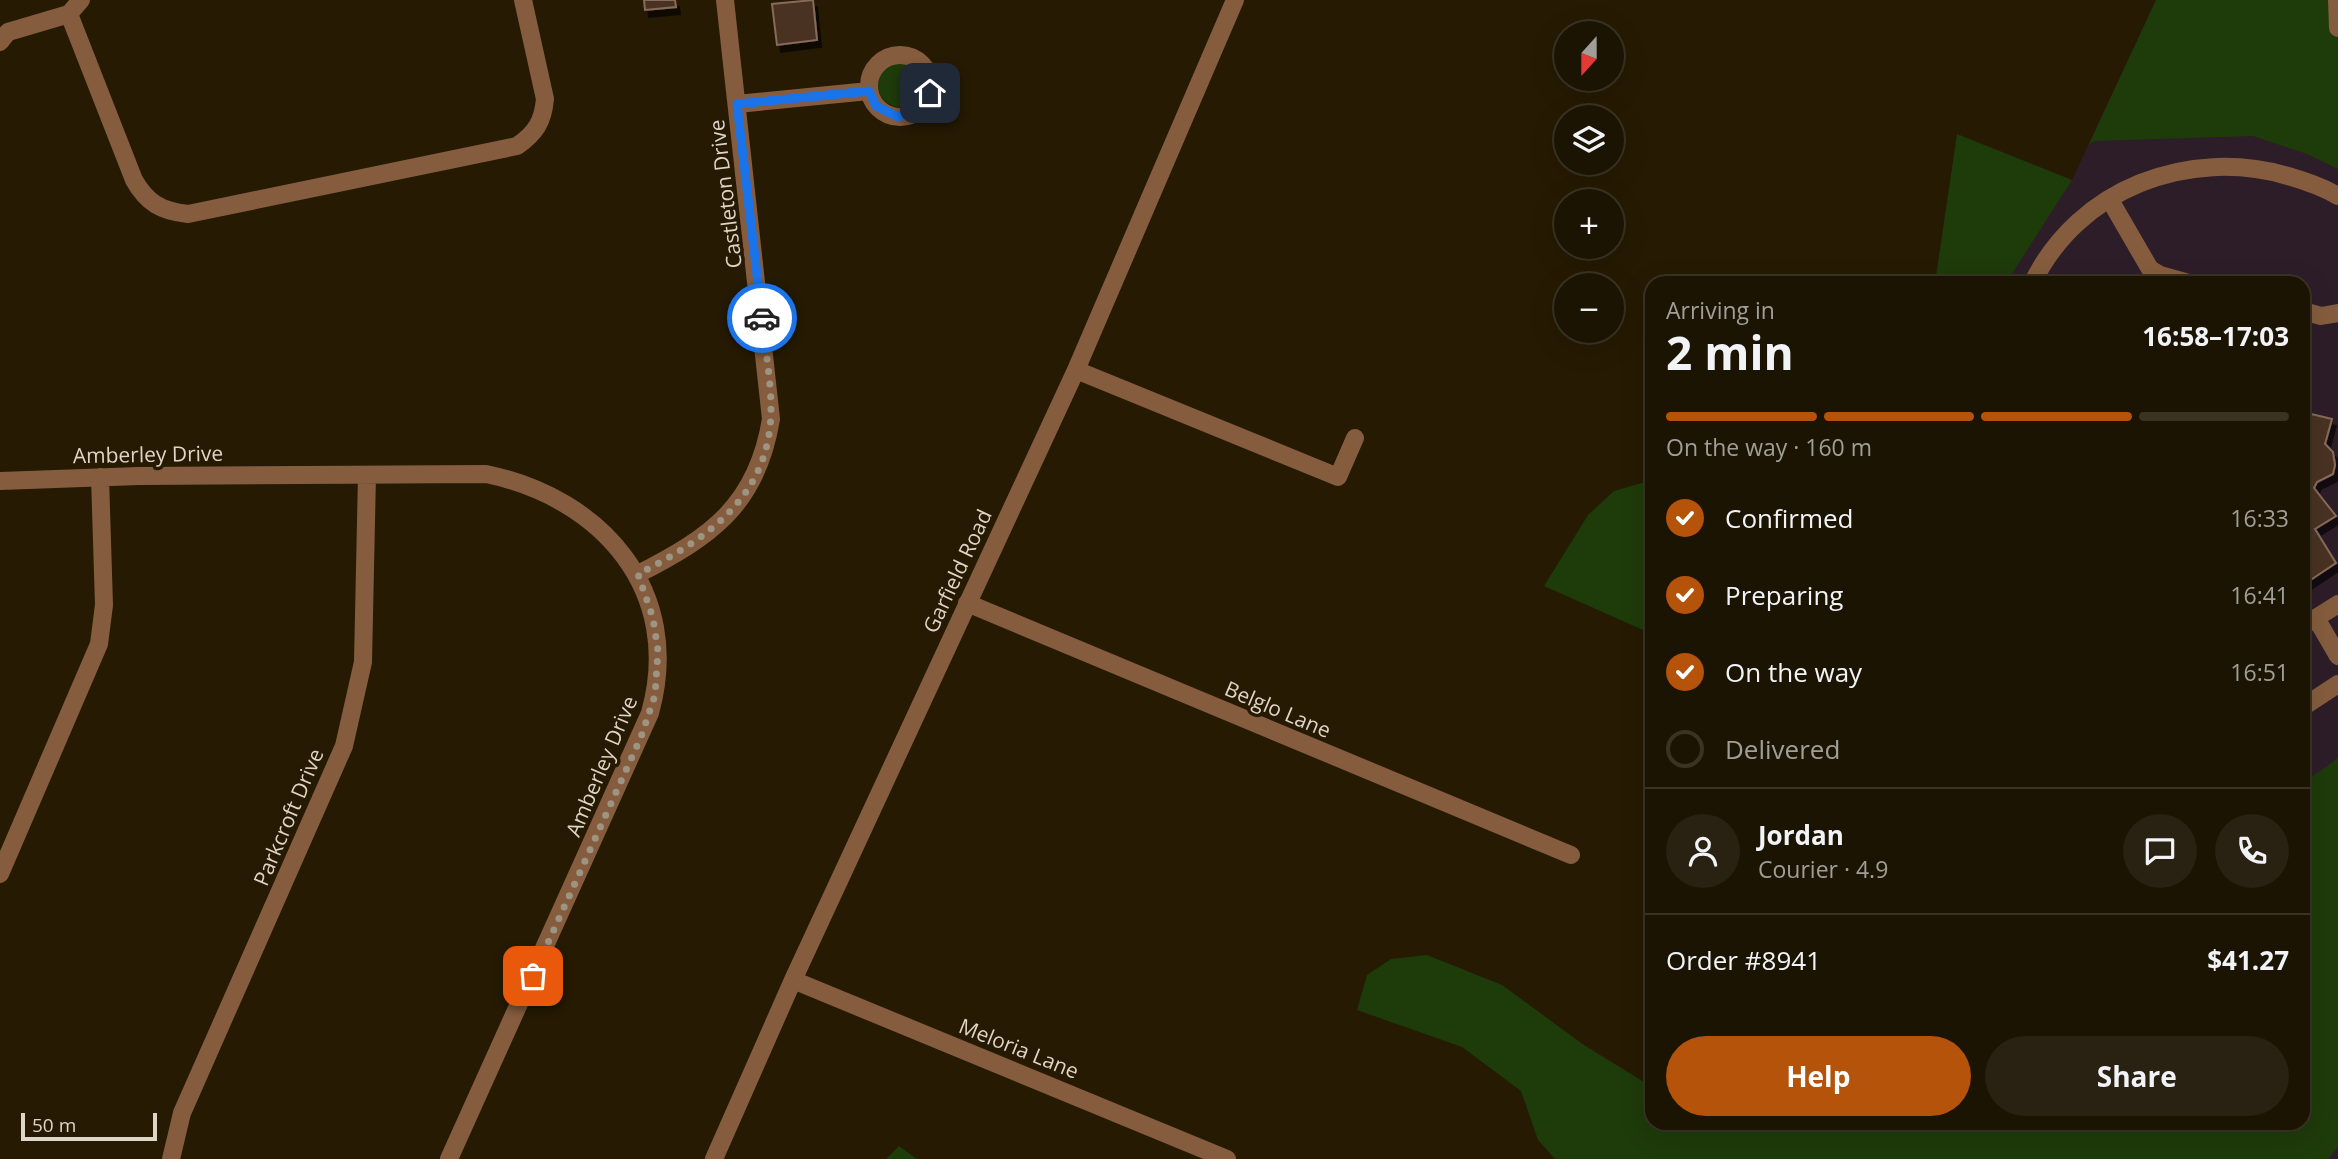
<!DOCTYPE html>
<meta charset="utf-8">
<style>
:root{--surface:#1c1402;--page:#292111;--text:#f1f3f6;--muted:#a09e99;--line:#3a3324;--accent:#b45309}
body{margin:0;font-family:"Open Sans",sans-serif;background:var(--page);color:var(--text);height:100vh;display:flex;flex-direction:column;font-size:26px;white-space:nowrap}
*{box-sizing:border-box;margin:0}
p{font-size:23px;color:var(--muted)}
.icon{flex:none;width:38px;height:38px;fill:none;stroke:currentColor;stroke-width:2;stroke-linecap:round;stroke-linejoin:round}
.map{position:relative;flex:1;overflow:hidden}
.sheet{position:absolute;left:1645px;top:276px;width:665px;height:854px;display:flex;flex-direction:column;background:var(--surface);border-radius:21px;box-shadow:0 7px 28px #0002,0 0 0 2px var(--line)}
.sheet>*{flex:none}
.needle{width:46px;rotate:201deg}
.fabs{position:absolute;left:1554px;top:21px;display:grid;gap:14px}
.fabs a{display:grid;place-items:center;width:70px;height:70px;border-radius:50%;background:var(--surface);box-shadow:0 7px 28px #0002,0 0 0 2px var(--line);font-size:35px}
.scale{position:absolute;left:21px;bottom:18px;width:136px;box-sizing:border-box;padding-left:7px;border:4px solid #ded5c7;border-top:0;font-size:19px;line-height:24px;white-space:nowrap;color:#ded5c7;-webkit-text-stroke:5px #261a02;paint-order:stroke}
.pin{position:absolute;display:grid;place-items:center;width:60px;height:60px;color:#fff;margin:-30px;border-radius:14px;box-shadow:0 4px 10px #0006}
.courier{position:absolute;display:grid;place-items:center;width:70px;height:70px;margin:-35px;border:5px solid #1a73e8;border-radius:50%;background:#fff;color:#222;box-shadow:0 2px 9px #0007}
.headline em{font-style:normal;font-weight:700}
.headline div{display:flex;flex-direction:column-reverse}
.headline{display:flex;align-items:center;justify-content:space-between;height:119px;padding:0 21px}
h1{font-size:46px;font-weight:700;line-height:52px}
.bar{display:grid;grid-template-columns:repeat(4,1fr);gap:10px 7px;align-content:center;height:84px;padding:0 21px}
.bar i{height:9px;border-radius:5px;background:var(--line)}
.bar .on{background:var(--accent)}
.bar p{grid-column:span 4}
.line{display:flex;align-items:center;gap:18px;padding:0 21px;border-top:2px solid var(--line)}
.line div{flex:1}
.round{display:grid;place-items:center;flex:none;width:74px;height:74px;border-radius:37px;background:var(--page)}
ol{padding:0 21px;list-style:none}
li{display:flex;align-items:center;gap:21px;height:77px}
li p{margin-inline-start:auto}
li .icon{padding:7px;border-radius:50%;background:var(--accent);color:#fff;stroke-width:4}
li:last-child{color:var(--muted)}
li i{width:38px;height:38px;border:4px solid var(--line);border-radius:50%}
.button{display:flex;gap:14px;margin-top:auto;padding:14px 21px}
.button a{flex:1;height:80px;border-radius:42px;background:var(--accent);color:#fff;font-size:28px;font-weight:700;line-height:80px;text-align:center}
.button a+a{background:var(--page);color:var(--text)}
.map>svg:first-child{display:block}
</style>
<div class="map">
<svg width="2338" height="1159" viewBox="0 0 2338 1159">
<defs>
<filter id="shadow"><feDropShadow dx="4" dy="7" stdDeviation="0" flood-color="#0009"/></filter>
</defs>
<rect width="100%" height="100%" fill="#261a02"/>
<path fill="#2d1d28" d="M2156,0H2338V1159H2203L2303,1124V284H1969L2011,156L2072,180Z"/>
<path fill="#1e3b0a" d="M2156,0H2338V169L2307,154L2253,136L2094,141L2088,146Z
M878 85a22 22 0 1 1 44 0a22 22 0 1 1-44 0Z
M1957,134L2072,180L2006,283H1935Z
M1652,480V634L1544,586L1588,515L1614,491Z
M2338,758V1147L2328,1159H1555L1538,1140L1521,1091L1462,1047L1357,1010L1367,975L1391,959L1427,955L1502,985L1584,1045L1652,1087V1124H2303V783Z
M899,1146L917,1159H886Z"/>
<path fill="#4a3222" stroke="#876b5a" stroke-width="2" filter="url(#shadow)" d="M644,0H675L676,7L645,10Z
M813,0L817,40L777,45L772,4Z
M2303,412L2332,419L2325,444L2333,452L2335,465L2333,474L2317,482L2314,488L2336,516L2315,529L2336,563L2303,585Z"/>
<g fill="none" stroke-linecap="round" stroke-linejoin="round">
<path stroke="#855d3e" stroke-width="18" d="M81,0L69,14L134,180C147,203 161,211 188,214L517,146C536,133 543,121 545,99L523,0
M2337,0L2338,28
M0,42L8,32L69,14
M869 86a31 31 0 1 1 62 0a31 31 0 1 1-62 0Z
M737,104L869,91
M2110,200L2150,269L2160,275L2192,284
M2032,284C2078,188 2189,147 2288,176C2305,181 2323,187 2338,196
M2303,311L2321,316L2338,313
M1076,370L1338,477L1355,438
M0,481L139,476L486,474C602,498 684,591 650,713L449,1159
M638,574C711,537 757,505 771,419L725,0
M967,603L1571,855
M2316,618L2338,656
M2303,626L2338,604
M2303,707L2338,684
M0,874L99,644L104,605L100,477
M793,980L1227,1159
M171,1159L182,1113L344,746L363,662L367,475
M714,1159L793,980L1076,370L1235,0"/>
</g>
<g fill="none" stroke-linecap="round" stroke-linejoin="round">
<path stroke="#9e9482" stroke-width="7" stroke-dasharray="0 12.6" d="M533,976L641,737L655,695L658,651L653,618L638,574C707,539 771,496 771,409C771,379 765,348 762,318"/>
<path stroke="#1a73e8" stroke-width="9" d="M762,318L737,104L869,91L876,106L898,117L922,108L930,93"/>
</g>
<g text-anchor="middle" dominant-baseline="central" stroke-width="7" stroke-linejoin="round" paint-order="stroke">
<g font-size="21" fill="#ded5c7" stroke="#261a02">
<text transform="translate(725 194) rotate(-97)">Castleton Drive</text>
<text transform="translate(148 454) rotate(-1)">Amberley Drive</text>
<text transform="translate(957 571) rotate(-65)">Garfield Road</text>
<text transform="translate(1278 709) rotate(23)">Belglo Lane</text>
<text transform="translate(601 766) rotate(-67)">Amberley Drive</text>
<text transform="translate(288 817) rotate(-67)">Parkcroft Drive</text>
<text transform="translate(1019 1048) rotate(22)">Meloria Lane</text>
</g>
</g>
</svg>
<div class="fabs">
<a><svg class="needle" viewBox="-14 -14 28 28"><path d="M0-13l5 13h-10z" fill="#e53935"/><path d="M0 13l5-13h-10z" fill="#a09e99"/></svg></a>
<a><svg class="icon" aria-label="layers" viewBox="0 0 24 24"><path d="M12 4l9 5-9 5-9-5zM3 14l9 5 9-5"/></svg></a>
<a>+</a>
<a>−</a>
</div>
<div class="scale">50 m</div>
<div class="pin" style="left:533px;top:976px;background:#ea580c"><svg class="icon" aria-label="bag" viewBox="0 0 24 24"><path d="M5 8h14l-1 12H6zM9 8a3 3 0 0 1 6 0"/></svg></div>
<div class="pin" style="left:930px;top:93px;background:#1f2937"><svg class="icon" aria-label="home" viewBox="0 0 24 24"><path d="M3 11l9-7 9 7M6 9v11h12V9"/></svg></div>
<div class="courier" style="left:762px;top:318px"><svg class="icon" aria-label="car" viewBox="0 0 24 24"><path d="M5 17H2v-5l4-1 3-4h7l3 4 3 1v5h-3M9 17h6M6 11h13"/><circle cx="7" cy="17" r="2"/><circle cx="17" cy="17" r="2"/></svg></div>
<section class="sheet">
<div class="headline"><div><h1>2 min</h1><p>Arriving in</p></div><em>16:58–17:03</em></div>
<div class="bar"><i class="on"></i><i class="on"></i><i class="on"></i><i></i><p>On the way · 160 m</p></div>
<ol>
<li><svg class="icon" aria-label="check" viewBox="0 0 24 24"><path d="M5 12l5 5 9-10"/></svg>Confirmed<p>16:33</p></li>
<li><svg class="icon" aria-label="check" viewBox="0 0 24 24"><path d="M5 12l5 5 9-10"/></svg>Preparing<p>16:41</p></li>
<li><svg class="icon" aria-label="check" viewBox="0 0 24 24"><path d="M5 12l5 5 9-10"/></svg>On the way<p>16:51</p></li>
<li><i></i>Delivered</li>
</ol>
<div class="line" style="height:126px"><a class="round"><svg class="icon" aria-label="person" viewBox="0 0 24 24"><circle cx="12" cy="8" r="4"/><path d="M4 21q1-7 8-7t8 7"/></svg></a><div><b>Jordan</b><p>Courier · 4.9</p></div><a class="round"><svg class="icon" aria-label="chat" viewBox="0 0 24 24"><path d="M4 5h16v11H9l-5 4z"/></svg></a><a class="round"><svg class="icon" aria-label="phone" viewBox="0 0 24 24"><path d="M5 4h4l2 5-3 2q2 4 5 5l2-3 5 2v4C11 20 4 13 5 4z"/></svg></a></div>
<div class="line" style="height:91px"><div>Order #8941</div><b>$41.27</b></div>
<div class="button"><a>Help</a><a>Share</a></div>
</section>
</div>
